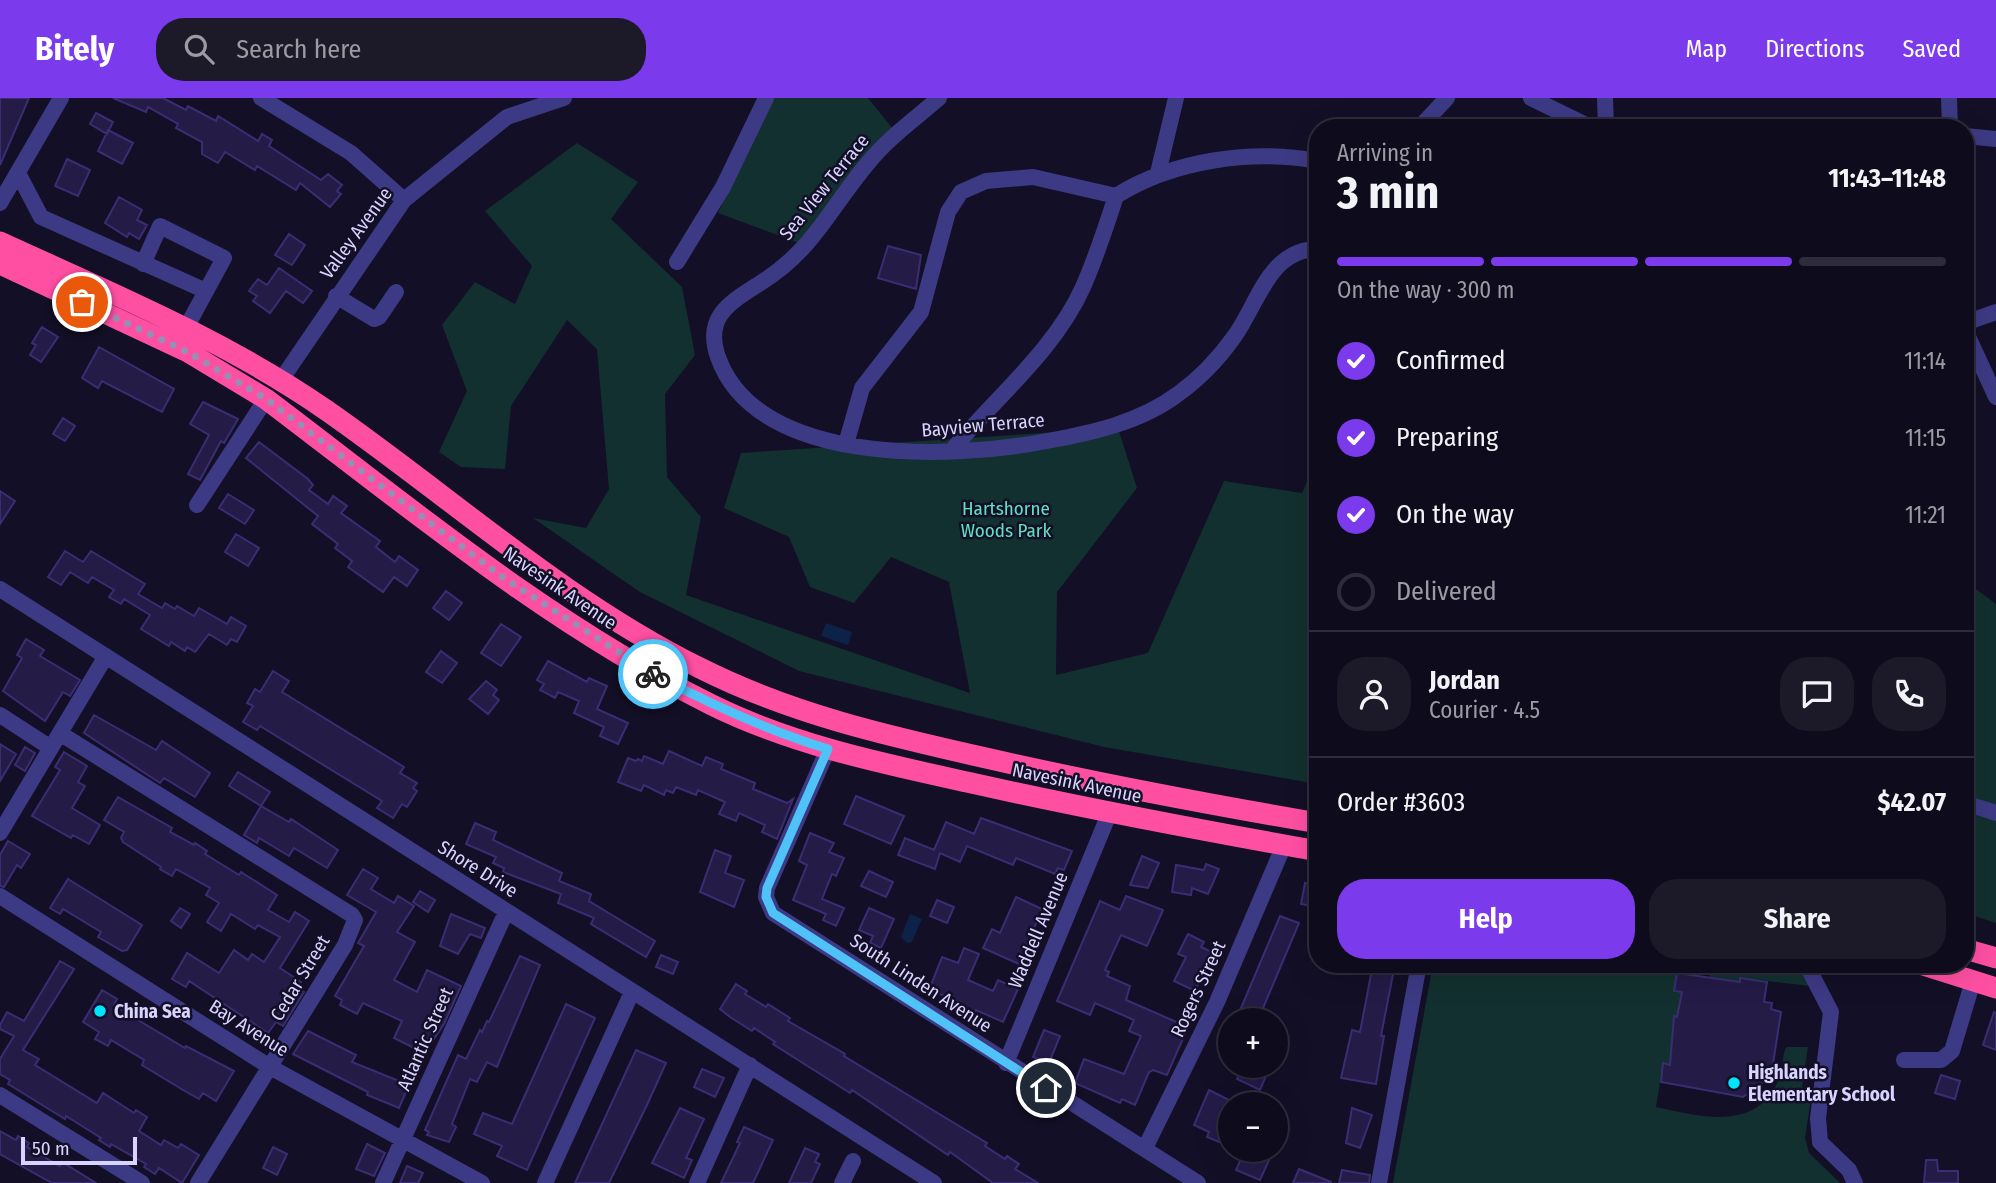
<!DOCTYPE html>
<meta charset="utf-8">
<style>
:root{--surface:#0e0b1c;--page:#1c1929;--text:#f1f3f6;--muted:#9b9ba3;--line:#2e2b3b;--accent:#7c3aed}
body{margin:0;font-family:"Fira Sans Condensed",sans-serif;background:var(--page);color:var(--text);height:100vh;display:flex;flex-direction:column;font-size:26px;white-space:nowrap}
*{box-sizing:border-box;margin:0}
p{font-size:23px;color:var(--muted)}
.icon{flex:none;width:38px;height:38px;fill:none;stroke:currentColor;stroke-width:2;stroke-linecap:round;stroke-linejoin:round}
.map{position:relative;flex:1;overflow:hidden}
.side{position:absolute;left:1309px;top:21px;width:665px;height:854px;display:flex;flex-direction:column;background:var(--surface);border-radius:28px;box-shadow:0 7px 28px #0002,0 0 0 2px var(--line)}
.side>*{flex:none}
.controls{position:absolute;left:1218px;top:910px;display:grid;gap:14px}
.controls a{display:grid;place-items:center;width:70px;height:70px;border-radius:50%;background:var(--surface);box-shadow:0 7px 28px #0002,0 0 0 2px var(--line);font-size:35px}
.scale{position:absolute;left:21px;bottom:18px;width:116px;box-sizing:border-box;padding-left:7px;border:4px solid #d9d4ff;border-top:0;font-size:19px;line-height:24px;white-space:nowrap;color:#d9d4ff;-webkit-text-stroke:5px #130f26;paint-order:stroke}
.pin{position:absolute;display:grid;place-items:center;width:60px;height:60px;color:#fff;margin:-30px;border:4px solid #fff;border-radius:50%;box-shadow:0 2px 7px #0007}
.courier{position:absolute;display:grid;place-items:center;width:70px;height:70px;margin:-35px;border:5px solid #4fc3f7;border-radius:50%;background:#fff;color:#222;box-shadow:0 2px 9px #0007}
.headline em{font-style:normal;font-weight:700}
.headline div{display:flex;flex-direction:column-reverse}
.headline{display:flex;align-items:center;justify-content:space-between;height:119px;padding:0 28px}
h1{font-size:46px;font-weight:700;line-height:52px}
.bar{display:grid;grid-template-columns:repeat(4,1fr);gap:10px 7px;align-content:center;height:84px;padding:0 28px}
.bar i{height:9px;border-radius:5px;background:var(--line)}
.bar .on{background:var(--accent)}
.bar p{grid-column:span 4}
.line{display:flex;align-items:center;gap:18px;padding:0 28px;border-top:2px solid var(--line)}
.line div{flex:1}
.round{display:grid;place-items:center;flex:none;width:74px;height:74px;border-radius:28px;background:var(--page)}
ol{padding:0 28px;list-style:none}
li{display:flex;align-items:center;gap:21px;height:77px}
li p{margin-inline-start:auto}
li .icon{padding:7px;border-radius:50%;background:var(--accent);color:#fff;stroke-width:4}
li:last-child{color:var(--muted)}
li i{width:38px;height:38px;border:4px solid var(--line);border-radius:50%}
.action{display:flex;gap:14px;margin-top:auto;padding:14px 28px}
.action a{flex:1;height:80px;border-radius:28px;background:var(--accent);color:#fff;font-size:28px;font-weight:700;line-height:80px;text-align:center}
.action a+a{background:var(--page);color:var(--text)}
header{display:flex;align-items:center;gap:42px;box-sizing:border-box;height:98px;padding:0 35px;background:var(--accent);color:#fff}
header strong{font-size:33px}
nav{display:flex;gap:38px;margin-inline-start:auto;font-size:24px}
.search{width:490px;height:63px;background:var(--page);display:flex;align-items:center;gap:18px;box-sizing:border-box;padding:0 24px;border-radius:28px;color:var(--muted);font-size:26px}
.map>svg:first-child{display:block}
</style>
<header>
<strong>Bitely</strong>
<div class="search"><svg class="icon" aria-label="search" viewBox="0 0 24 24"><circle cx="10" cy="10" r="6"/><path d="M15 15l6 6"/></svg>Search here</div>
<nav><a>Map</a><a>Directions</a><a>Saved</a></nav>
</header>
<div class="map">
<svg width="1996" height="1085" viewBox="0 0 1996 1085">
<rect width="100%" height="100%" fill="#130f26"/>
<path fill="#12302f" d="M770,0H868L896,35L804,147L718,115Z
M577,45L638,84L611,121L682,189L695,257L665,296L667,379L701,419L686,497L970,595L949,484L891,459L854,505L810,489L789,439L724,410L741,355L1118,330L1137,390L1057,494L1056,577L1148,555L1224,383L1302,395L1318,358V686L1104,649L799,573L640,494L533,420L586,430L609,391L597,251L567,222L511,308L505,371L461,369L439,354L467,293L442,227L475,184L515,206L532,168L485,113Z
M1965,483L1996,506V825L1965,815Z
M1433,866H1795L1810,888L1741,880L1740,884L1710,880V876L1701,874L1700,878L1677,875L1674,893L1682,894L1677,919H1674L1670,967L1663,966L1656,1009C1702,1019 1757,1034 1779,981C1783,971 1782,959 1786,949H1808L1802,989L1812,994L1805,1040L1809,1055L1840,1085H1393Z"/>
<path fill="#0c2248" d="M826,525L852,534L848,547L821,538Z
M910,816L922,821L912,844L907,845L901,839Z"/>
<path fill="#241b47" stroke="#3b2d73" stroke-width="2" d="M0,0H29L0,67Z
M113,0H163L186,12L188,8L216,23L218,18L258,43L262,36L272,42L269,48L321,82L328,76L342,87L337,93L341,96L330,109L300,85L296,92L257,68L255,72L225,54L218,65L202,56V44L176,30L178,26L148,9L146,14Z
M96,15L113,24L107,36L90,26Z
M108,32L133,45L122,66L98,53Z
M67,61L90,72L78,98L55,88Z
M119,99L142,112L137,122L147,127L139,141L129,135L127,139L105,125Z
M289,136L305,147L292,167L275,157Z
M888,148L921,157L916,191L878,180Z
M279,170L312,193L303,205L286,193L270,215L253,203L257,198L249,193L258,181L267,187Z
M42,229L58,239L41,264L30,257L36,247L32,245Z
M99,249L174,291L162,314L102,283L98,290L82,280Z
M203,304L238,321L224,345L221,343L200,382L188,376L209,337L190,326Z
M63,320L75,328L65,343L53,336Z
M259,344L308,381L313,387L309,392L328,406L333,398L347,408L341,415L380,443L376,449L395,464L399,458L418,472L407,488L394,479L383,494L348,469L352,463L335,450L338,446L312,426L318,418L246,360Z
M0,393L15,403L0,426Z
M228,396L254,412L245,426L219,410Z
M236,436L259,450L248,468L225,454Z
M65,453L83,464L91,453L145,486L138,496L162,510L165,505L175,511L177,508L194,518L199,510L227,526L231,519L246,528L237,544L231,541L227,547L209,536L195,554L187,549L185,553L171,544L169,548L141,531L150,517L124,501L121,506L109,499L114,492L92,479L88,485L70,474L61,487L48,479Z
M446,493L462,505L449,522L433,510Z
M501,526L521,539L501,568L481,555Z
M26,541L44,552L40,558L80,582L70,598L63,594L45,623L3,593L22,560L17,557Z
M441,553L457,565L442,585L426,574Z
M548,563L587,584L589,580L607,588L597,611L628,625L618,646L600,638L604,629L574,615L579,603L558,594L555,600L540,592L544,586L537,582Z
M273,573L289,583L282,594L404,669L400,675L417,685L413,690L417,693L407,709L402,706L393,720L377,710L382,703L260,628L257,632L243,624L253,608L247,605L255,591L260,594Z
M486,583L497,592L493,597L499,602L488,616L469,601Z
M94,617L156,652L162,643L210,675L195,699L164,680L160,685L84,635Z
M0,646L16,656L0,683Z
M25,649L35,655L25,673L15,667Z
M669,653L702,668L706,659L723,666L721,671L755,685L753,691L787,705L793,701L777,741L762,734L765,727L739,715L736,723L719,716L725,704L698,692L696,697L676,689L673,695L666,692L664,697L644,687L641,693L618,684L628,660L636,663L638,661L642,663L644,658L663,666Z
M64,654L87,668L78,684L85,688L72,710L100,727L89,746L73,737L71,740L32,718L60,672L55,669Z
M238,674L270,694L261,708L289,724L291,721L338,752L327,770L294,750L289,758L259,740L257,745L244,737L261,708L229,688Z
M856,698L904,718L891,746L844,726Z
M118,699L172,730L170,734L194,747L195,745L207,753L205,756L239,777L241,774L277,797L268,812L289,824L295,814L309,823L280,870L301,884L297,890L304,894L283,928L276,924L268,935L189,883L186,889L172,881L187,855L219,875L234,852L248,862L252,856L264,864L280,839L258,827L255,831L231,816L221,833L207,824L219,805L206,797L210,790L176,771L172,778L160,771L161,769L123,744L121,740L124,734L104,722Z
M981,720L1072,753L1064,772L1058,770L1055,776L1016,760L1013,767L967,748L960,764L940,755L935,771L898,757L905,740L934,752L946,724L974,736Z
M475,725L496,734L493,742L562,775L559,783L591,796L589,803L655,843L646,859L591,826L594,820L558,805L561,796L503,774L504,770L493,765L496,759L466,746Z
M810,735L834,745L829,754L844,760L836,778L832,776L822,801L844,810L836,828L823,822L826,816L793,802L807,767L799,763Z
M8,743L30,756L21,770L17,767L4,789L0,788V757Z
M715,752L731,758L725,775L744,782L734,809L700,794Z
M1142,758L1159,765L1148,790L1130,787Z
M1206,766L1219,771L1208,796L1192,790L1191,797L1172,794L1176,767L1204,772Z
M363,771L378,780L371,791L394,805L398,798L414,808L397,834L415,844L394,882L417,894L427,872L461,888L444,926L434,941L429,939L422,954L394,940L402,923L363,905L357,916L340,907L342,902L335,898L364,848L358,845L376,814L347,797Z
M869,773L893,784L886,799L861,788Z
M68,781L142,827L127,852L122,853L98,839L101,834L63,811L60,816L50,810Z
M1305,785L1318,787V809L1301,806Z
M420,793L435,802L428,814L413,804Z
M1126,798L1163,812L1147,848L1121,837L1105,872L1109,874L1107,878L1130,888L1126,902L1188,929L1167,977L1153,972L1149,974L1135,1007L1122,1001L1120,1005L1075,985L1084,961L1124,976L1141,938L1129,933L1134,922L1095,905L1090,917L1057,903L1100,803L1120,812Z
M1016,799L1042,811L1019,866L983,850L992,831L1000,835Z
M937,802L954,809L947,825L930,818Z
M180,810L190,816L181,830L171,823Z
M869,810L894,821L881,850L870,845L873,838L859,832Z
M451,816L485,830L481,840L470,836L458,856L440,848Z
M1280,818L1299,825L1258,922H1236Z
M1188,836L1204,844L1201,849L1212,854L1195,893L1174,883L1186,859L1178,856Z
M964,850L979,856L968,882L993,893L998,882L1018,891L1003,924L976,912L971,922L956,915L961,904L929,892L942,859L958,865Z
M661,857L678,864L673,876L656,869Z
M520,858L540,867L497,969L487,964L477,984L470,981L452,1026L456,1029L449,1044L427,1037L429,1034L425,1032L458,957L466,961L480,932L482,934L487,923L489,924Z
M60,863L74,871L23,952L39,961L35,967L97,1005L103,995L134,1015L136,1012L147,1019L139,1033L161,1047L164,1042L178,1050L181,1046L199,1057L182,1085L159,1070L155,1076L144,1069L146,1066L111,1046L110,1049L99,1042L101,1040L66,1018L65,1021L8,986L10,982L0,976V961L14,938L0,931V927L7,914L24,923Z
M1373,866H1395L1381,938H1384L1376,986L1341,980L1352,932L1360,934Z
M1677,875L1740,884V880L1767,884L1764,904L1772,905L1771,911L1781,914L1771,979L1743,999L1661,984L1663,965L1670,967L1674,918L1677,919L1682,894L1674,893Z
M736,886L747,893L745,896L766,909L768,906L790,920L788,923L845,956L844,958L987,1045L985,1048L1005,1061L1007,1058L1019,1066L1015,1071L1038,1085H993L950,1054L948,1057L852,992L850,995L773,946L775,944L754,930L752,933L730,919L720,911Z
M102,892L117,901L114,907L143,925L185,950L186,948L234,973L216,1003L203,995L199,1001L183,992L142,967L144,962L111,942L108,948L95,941L99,934L83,924Z
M566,906L595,920L527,1072L497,1058L502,1048L474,1036L483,1015L512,1026Z
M1994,914L1996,915V952L1983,947Z
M1044,932L1060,938L1049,965L1033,959Z
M308,933L356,957L352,964L409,987L399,1010L367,997L368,994L293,956Z
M636,952L666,965L647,1007L609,1085H575Z
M1243,968L1269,971L1260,992L1237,981Z
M702,971L724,980L715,999L694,989Z
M1941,977L1960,983L1955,1001L1935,995Z
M1209,992L1233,1004L1219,1044L1207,1039L1209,1034L1194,1027Z
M680,1010L704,1021L686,1060L692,1062L684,1080L652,1065Z
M1352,1010L1372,1017L1360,1050L1346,1045Z
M744,1029L773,1042L753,1085H721L740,1045L737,1044Z
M0,1033L16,1042L18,1038L29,1045L27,1049L60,1068L62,1064L96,1085H52L0,1056Z
M367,1046L385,1055L374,1078L356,1071Z
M273,1049L287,1056L277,1077L263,1070Z
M805,1050L819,1056L815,1064L820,1066L811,1085H789Z
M1245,1052L1270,1060L1260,1082L1236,1072Z
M1926,1062H1937L1938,1073H1958V1085H1924Z
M407,1068L423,1075L418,1085H400Z
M1299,1071L1331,1084V1085H1293Z
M1342,1072L1370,1077L1369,1085H1339Z"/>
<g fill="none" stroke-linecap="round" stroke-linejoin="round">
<path stroke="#3d3a85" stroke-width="16" d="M261,0L351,55L404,102
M939,0C915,21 888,40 868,65C830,110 814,151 762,184C733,203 703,217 718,259C757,370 955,361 1047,343C1092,335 1141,324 1178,296C1199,281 1219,260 1234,239C1258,206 1269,151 1318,151
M1531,0L1592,30
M1605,0L1606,30
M1949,0L1950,30
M1419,30L1447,0
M1965,38L1996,41
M18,75L41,119L206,193
M1158,75L1176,0
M1116,98C1173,62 1252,51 1318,63
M0,105L61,0
M677,164L723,89L766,0
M143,166L160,128L224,160L186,230
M336,198L374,221L379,219L396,194
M1965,225L1996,214
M1965,232L1996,299
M281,282L404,102L507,19L564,0
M846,346L862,290L921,214L948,114L961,94L986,83L1033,79L1116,98
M952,352C995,300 1055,252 1083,189C1096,160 1106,128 1116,98
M197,407L266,301
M0,491L934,1085
M0,617L51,650
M61,636L352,817L355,822L345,847L198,1085
M828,651L767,790L766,799L773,815L1198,1085
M1965,705L1996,715
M0,735L106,558
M0,798L270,969L482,1085
M1806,866L1831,914L1818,1020L1820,1044L1849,1072L1855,1085
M1904,962H1941L1952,953L1973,883
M1006,965L1109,716
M0,997L142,1085
M1145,1050L1217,904L1284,747
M383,1085L506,814
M545,1085L632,894
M697,1085L750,967
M842,1085L853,1063
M1379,1085L1419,866"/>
<path stroke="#ff4fa3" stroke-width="21" d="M0,144C111,195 225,242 326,312C451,399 563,502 700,570C791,616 888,638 986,660C1096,685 1207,706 1318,725
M0,166L188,254L266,301C409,409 549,526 710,606C790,646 880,665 967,684C1083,710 1200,732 1318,753
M1965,851L1996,860
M1920,866L1996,890"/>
</g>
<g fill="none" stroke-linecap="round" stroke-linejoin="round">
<path stroke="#948fb3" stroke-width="7" stroke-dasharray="0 12.6" d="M82,204L188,254L266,301L501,478L653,576"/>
<path stroke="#4fc3f7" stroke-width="9" d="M653,576C710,606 766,632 828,651L767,790L766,799L773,815L1046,990"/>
</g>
<g fill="#00e5ff" stroke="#130f26" stroke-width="2.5">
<circle cx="100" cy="913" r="7"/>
<circle cx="1734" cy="985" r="7"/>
</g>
<g text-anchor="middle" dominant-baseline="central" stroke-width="5" stroke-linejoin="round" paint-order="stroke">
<g font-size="19" fill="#d9d4ff" stroke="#130f26">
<text transform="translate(824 89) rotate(-51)">Sea View Terrace</text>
<text transform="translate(356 135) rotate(-54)">Valley Avenue</text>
<text transform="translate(983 327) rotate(-5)">Bayview Terrace</text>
<text transform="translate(560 490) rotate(34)">Navesink Avenue</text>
<text transform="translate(1077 685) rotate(12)">Navesink Avenue</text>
<text transform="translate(478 771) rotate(32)">Shore Drive</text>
<text transform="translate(1038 832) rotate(-67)">Waddell Avenue</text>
<text transform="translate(300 880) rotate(-59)">Cedar Street</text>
<text transform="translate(921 885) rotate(33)">South Linden Avenue</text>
<text transform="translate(1198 891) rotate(-65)">Rogers Street</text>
<text transform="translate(249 930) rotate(32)">Bay Avenue</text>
<text transform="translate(425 941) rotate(-66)">Atlantic Street</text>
</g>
<g font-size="19" fill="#5fe0c0" stroke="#130f26">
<text x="1006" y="410">Hartshorne<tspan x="1006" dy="22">Woods Park</tspan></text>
</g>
<g font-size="19" font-weight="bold" fill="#d9d4ff" stroke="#130f26" text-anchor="start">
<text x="114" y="913">China Sea</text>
<text x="1748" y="974">Highlands<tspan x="1748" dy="22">Elementary School</tspan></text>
</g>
</g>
</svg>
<div class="controls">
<a>+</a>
<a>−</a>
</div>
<div class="scale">50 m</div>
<div class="pin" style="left:82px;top:204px;background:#ea580c"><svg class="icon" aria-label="bag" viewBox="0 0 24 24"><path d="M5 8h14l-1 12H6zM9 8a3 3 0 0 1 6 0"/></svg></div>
<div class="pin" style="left:1046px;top:990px;background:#1f2937"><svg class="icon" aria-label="home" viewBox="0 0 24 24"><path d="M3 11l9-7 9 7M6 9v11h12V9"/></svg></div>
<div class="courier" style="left:653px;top:576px"><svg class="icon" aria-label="bike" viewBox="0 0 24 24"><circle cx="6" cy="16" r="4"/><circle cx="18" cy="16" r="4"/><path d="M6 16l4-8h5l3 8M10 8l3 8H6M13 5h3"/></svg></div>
<section class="side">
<div class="headline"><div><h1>3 min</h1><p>Arriving in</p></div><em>11:43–11:48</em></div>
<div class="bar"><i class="on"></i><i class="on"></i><i class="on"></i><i></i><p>On the way · 300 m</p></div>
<ol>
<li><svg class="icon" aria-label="check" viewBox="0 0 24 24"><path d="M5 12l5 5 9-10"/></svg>Confirmed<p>11:14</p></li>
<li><svg class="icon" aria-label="check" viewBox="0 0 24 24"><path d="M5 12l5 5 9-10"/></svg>Preparing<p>11:15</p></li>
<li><svg class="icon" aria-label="check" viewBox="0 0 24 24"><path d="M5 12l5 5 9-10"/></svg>On the way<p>11:21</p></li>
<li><i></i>Delivered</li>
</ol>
<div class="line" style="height:126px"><a class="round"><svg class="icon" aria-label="person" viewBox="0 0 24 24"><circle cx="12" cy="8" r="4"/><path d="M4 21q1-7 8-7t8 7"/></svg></a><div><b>Jordan</b><p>Courier · 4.5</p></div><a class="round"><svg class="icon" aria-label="chat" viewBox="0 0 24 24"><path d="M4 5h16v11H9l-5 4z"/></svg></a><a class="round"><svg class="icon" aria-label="phone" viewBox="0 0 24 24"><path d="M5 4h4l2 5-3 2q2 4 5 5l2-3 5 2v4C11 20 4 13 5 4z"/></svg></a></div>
<div class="line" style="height:91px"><div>Order #3603</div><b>$42.07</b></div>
<div class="action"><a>Help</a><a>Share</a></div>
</section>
</div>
